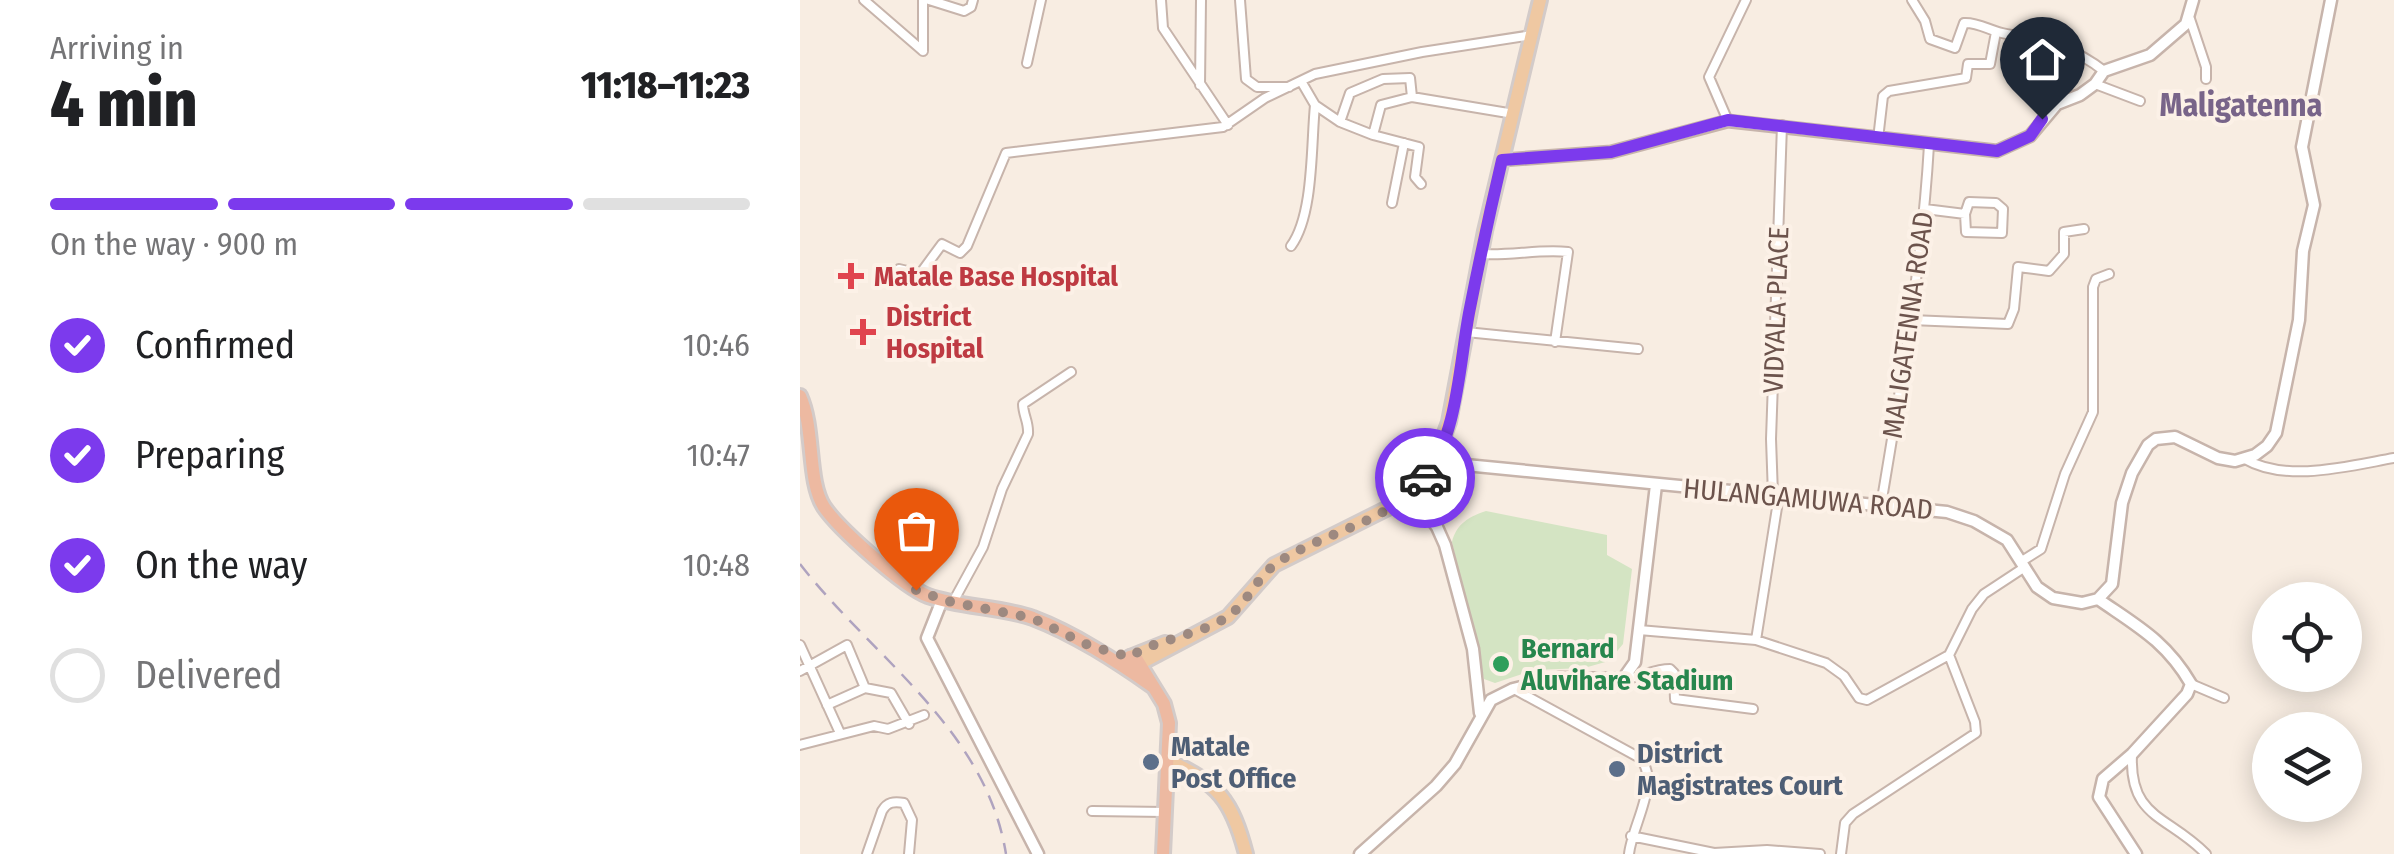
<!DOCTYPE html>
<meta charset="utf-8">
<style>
:root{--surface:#fff;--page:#f2f2f2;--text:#202124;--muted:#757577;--line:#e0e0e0;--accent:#7c3aed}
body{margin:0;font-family:"Fira Sans Condensed",sans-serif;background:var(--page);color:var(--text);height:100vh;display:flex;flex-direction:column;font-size:38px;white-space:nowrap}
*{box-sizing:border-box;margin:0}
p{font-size:32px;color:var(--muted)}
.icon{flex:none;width:55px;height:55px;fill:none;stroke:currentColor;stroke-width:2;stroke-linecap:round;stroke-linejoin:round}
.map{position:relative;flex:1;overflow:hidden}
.side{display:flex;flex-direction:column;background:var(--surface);width:800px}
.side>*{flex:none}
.tools{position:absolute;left:1452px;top:582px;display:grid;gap:20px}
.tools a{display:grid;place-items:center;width:110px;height:110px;border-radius:50%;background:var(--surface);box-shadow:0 5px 25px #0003;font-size:50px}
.pin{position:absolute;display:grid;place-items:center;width:85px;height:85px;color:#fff;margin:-102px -42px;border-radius:50% 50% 50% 0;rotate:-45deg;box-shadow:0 0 10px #0007}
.pin .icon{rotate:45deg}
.courier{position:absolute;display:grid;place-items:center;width:100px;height:100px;margin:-50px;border:8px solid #7c3aed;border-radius:50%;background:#fff;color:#222;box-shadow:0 2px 12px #0007}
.headline em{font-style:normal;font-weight:800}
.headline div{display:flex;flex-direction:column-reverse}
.headline{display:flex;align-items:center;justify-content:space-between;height:170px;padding:0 50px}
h1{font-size:65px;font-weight:800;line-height:75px}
.bar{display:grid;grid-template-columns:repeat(4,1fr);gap:15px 10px;align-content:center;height:120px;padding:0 50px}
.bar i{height:12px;border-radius:8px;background:var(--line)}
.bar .selected{background:var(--accent)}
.bar p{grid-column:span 4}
ol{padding:0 50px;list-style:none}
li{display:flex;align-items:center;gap:30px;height:110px}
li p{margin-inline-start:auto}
li .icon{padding:10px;border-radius:50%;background:var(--accent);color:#fff;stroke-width:4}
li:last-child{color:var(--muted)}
li i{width:55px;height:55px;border:5px solid var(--line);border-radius:50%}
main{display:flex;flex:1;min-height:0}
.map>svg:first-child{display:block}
</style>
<main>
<section class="side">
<div class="headline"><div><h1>4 min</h1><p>Arriving in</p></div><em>11:18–11:23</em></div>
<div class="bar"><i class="selected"></i><i class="selected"></i><i class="selected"></i><i></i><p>On the way · 900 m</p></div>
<ol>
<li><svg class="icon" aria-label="check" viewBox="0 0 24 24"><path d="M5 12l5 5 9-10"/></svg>Confirmed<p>10:46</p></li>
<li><svg class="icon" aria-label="check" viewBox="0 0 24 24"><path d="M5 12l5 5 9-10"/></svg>Preparing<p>10:47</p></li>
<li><svg class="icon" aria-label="check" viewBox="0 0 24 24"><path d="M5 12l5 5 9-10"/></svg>On the way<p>10:48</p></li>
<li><i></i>Delivered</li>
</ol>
</section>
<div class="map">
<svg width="1594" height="854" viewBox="0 0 1594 854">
<rect width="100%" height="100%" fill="#f8ede2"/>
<path fill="#d4e4c3" d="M686,511L807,535V555L832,569L823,644L809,661L784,668L734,670L695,683L684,679L652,542C656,524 670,516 686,511Z"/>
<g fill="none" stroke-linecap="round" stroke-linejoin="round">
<g stroke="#c7b4ab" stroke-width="12">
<path id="minor" d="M64,0L123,51
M129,0L164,11L171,7L173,0
M361,0L363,28L428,125
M440,0L446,79L457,87H489
M1112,0L1125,21L1130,39L1155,48L1164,23C1177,22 1189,30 1202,33C1243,42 1270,44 1304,71
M1390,19L1406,67V79
M123,51V0
M227,63L241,0
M501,81L515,105L540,122
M1295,84L1340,101
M400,85L401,0
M928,121L909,77L946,0
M573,135L540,122L550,93L583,79L610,78L612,97
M1078,139L1083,96L1089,91L1166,78L1168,64H1190L1196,32
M621,184L615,177L619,147L573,135L581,105L612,97L714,114
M592,203L604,143
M1125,209L1165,214L1169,202L1196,203L1203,209L1202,233L1166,232L1165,214
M491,246C514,215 511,144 515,105
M681,254C711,256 738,249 768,252L755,342
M89,280L99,269L120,274L142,244L160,253L167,246L206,153L423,127L465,98L515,74L622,52L732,35
M1111,320L1208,324L1214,309L1218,267L1249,271L1264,254V232L1284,229
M666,332L838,349
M1445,459C1486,483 1549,466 1594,458
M973,495L971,439L982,125
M1081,505C1101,385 1122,266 1129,145
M1222,561L1241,549L1265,474L1293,412V287L1296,279L1309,274
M153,602L183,547L202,489L228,434C229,422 223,415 223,404L271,372
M839,630L956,640L1026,663L1044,676L1059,698L1067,700L1149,655L1172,609L1184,594L1225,567
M956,640L979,495
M0,645L40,733
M0,671L47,645L65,688
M823,679C840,678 853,669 870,669L874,673L875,699L953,709
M1391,684L1424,698
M714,689L840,758C861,782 832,825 829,854
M27,705L65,688L91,693L109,724
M0,745L74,726L88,729L124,715
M1332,754C1329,819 1368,815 1406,854
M292,811L365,812
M831,836L914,853L967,850L1020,854
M67,854L82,811C87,802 94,801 104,803L112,820L109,854
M1041,854L1045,823L1053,814L1176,733L1175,722L1149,655"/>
</g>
<g stroke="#c7b4ab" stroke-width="15">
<path id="tertiary" d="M702,160L811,152L928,121L1197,151L1230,136L1257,104L1280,95L1295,84L1304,71L1350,55L1386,24L1393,0
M635,462L1147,512L1174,521L1207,540L1237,587L1253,598L1282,603L1298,599L1312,584L1322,503L1332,473L1348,445L1356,439L1375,437L1418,458L1435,461L1455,455L1467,446L1476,433L1499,320L1503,251L1514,205L1502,147L1531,0
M611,493L637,527L645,545L673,649L680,713
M1298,599C1337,626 1366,641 1391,684L1387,694L1332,754L1303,779L1299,797L1336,854
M142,600L127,638L238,854
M560,854L636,786L655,764L691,700L713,689L759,678L823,679L835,662L856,485"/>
</g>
<g stroke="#d3cbc9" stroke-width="18">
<path id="primary" d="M330,657L365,643
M339,664L428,617L474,565L598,503L620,484L632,468L649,422L685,231L740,0
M367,760C418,783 432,800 446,854"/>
</g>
<g stroke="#d3cbc9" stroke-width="18">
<path id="trunk" d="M0,396C15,429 7,481 24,507C39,529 104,587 128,596C162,608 199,606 233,618C275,634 316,661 352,686
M339,664L331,669L326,664L330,657L337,660L364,704L369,723L363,854"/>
</g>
<use href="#minor" stroke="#fff" stroke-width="8"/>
<use href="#tertiary" stroke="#fff" stroke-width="10"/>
<use href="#primary" stroke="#efc8a2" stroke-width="12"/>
<use href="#trunk" stroke="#edb9a1" stroke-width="12"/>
<path stroke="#afa3bf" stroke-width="2.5" stroke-dasharray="15 10" stroke-linecap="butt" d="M0,564C72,657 186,729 206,854"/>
</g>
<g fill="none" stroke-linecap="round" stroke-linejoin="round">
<path stroke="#9d8980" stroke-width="10" stroke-dasharray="0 18" d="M116,590L147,601L232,618L290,646L330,657C353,640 396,636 424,619C447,606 455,578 477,563C525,531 587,524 625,478"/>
<path stroke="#7c3aed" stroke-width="12" d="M625,478C658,433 659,366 669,313C679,262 690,211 702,160L811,152L928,120L1197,151L1230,136L1242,119"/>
</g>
<g fill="#e0444e" stroke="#fcf1e7" stroke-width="4">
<path d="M46 261h10v10h10v10h-10v10h-10v-10h-10v-10h10z"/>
<path d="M58 317h10v10h10v10h-10v10h-10v-10h-10v-10h10z"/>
</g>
<circle fill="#2e9e5b" stroke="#fcf1e7" stroke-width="4" cx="701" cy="664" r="10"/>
<g fill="#5c6f8a" stroke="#fcf1e7" stroke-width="4">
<circle cx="351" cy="762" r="10"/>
<circle cx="817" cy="769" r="10"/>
</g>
<g text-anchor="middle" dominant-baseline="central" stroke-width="8" stroke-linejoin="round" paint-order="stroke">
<g font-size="28" font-weight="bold" fill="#be3a42" stroke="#fcf1e7" text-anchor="start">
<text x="74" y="276">Matale Base Hospital</text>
<text x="86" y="316">District<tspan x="86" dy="32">Hospital</tspan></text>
</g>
<g font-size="28" fill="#6c534c" stroke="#fcf1e7">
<text transform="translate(976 310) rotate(-88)">VIDYALA PLACE</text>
<text transform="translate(1108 325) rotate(-82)">MALIGATENNA ROAD</text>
<text transform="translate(1008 499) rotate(5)">HULANGAMUWA ROAD</text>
</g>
<g font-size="28" font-weight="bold" fill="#27864d" stroke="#fcf1e7" text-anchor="start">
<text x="721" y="648">Bernard<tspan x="721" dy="32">Aluvihare Stadium</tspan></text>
</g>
<g font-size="28" font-weight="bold" fill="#4e5e75" stroke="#fcf1e7" text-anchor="start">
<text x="371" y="746">Matale<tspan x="371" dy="32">Post Office</tspan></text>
<text x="837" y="753">District<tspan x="837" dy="32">Magistrates Court</tspan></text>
</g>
<g font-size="32" font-weight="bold" fill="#786489" stroke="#fcf1e7">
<text x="1441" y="105">Maligatenna</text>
</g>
</g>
</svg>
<div class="tools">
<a><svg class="icon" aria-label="locate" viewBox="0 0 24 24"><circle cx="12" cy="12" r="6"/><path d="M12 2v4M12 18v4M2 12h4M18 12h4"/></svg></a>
<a><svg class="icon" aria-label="layers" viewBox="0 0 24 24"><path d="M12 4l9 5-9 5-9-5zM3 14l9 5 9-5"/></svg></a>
</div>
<div class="pin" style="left:116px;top:590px;background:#ea580c"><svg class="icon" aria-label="bag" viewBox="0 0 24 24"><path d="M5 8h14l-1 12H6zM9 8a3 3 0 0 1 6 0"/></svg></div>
<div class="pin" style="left:1242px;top:119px;background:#1f2937"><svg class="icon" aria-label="home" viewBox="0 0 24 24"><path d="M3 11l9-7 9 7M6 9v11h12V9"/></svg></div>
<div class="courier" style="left:625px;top:478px"><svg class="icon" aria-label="car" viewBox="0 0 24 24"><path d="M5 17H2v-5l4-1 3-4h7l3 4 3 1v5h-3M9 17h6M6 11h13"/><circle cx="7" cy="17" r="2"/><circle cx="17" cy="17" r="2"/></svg></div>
</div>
</main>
